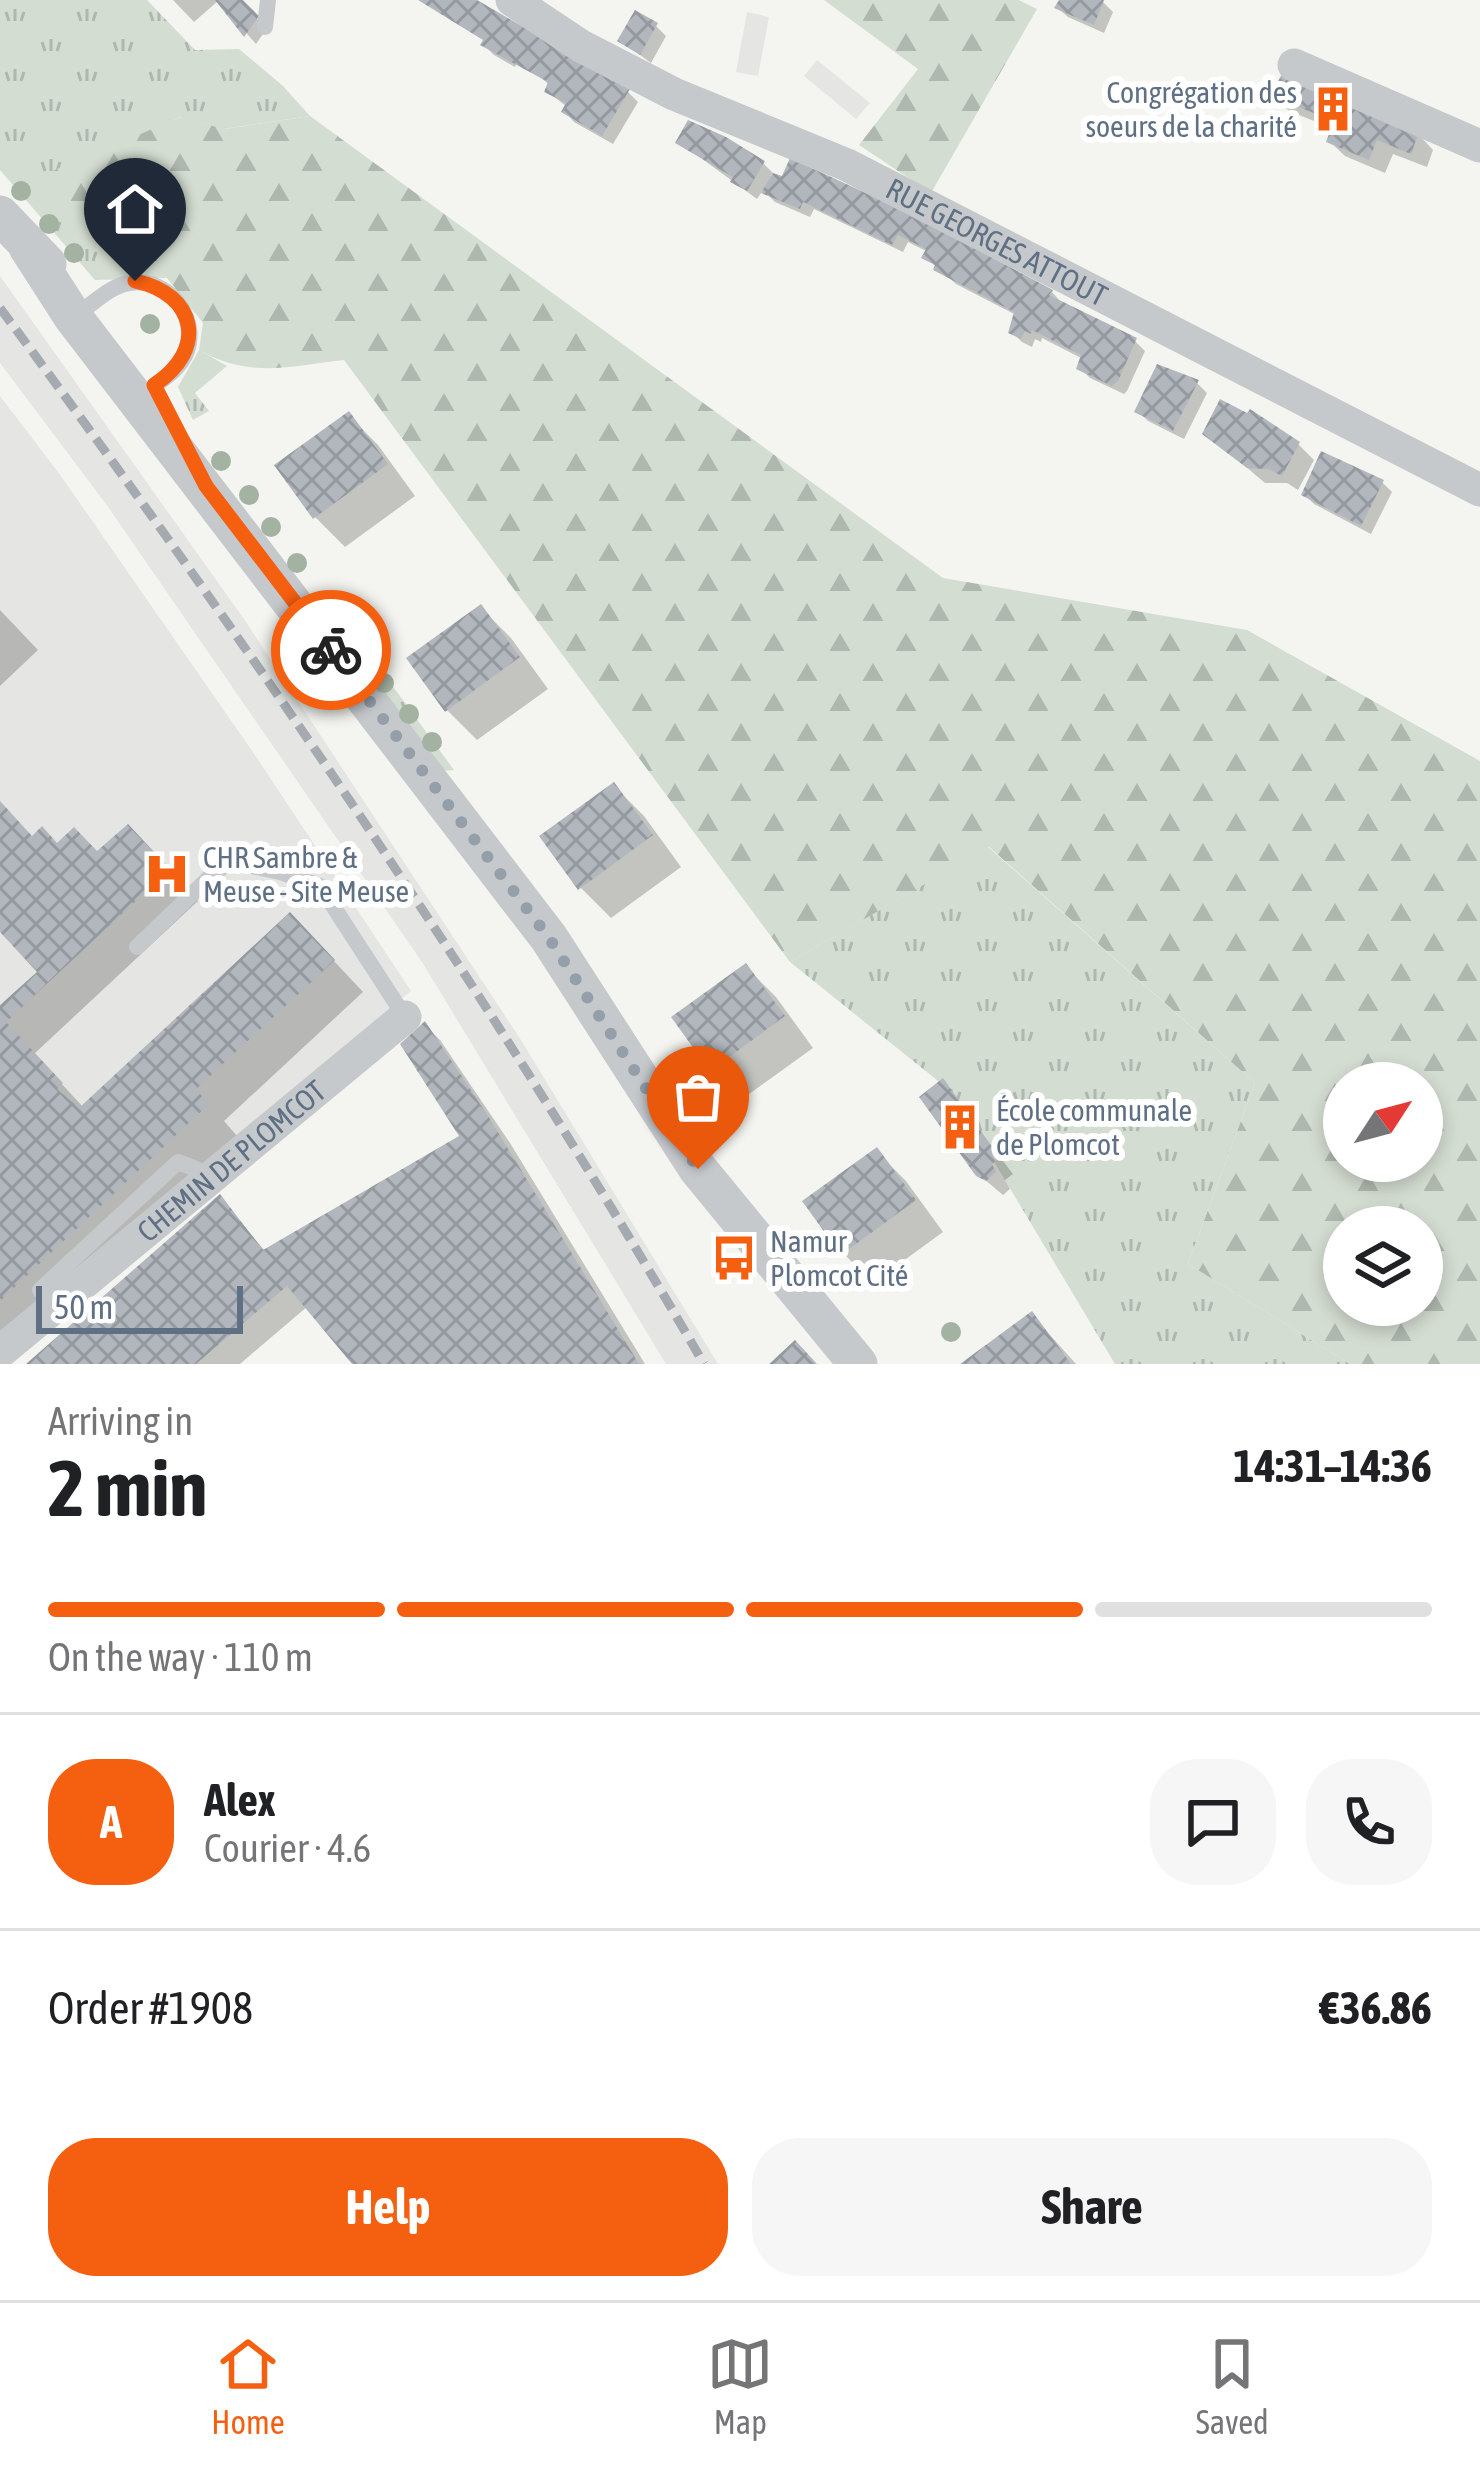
<!DOCTYPE html>
<meta charset="utf-8">
<style>
:root{--surface:#fff;--page:#f6f6f6;--text:#202124;--muted:#757577;--line:#e0e0e0;--accent:#f55f10}
body{margin:0;font-family:"Asap Condensed",sans-serif;background:var(--page);color:var(--text);height:100vh;display:flex;flex-direction:column;font-size:45px;white-space:nowrap}
*{box-sizing:border-box;margin:0}
p{font-size:39px;color:var(--muted)}
.icon{flex:none;width:66px;height:66px;fill:none;stroke:currentColor;stroke-width:2;stroke-linecap:round;stroke-linejoin:round}
.map{position:relative;height:1364px;overflow:hidden}
.drawer{display:flex;flex-direction:column;background:var(--surface);flex:1}
.drawer>*{flex:none}
.needle{width:78px;rotate:54deg}
.controls{position:absolute;left:1323px;top:1062px;display:grid;gap:24px}
.controls a{display:grid;place-items:center;width:120px;height:120px;border-radius:50%;background:var(--surface);box-shadow:0 6px 18px #0003;font-size:60px}
.scale{position:absolute;left:36px;bottom:30px;width:207px;box-sizing:border-box;padding-left:12px;border:6px solid #607084;border-top:0;font-size:33px;line-height:42px;white-space:nowrap;color:#607084;-webkit-text-stroke:9px #fff;paint-order:stroke}
.pin{position:absolute;display:grid;place-items:center;width:102px;height:102px;color:#fff;margin:-123px -51px;border-radius:50% 50% 50% 0;rotate:-45deg;box-shadow:0 0 12px #0007}
.pin .icon{rotate:45deg}
.courier{position:absolute;display:grid;place-items:center;width:120px;height:120px;margin:-60px;border:9px solid #f55f10;border-radius:50%;background:#fff;color:#222;box-shadow:0 3px 15px #0007}
.headline em{font-style:normal;font-weight:700}
.headline div{display:flex;flex-direction:column-reverse}
.headline{display:flex;align-items:center;justify-content:space-between;height:204px;padding:0 48px}
h1{font-size:78px;font-weight:700;line-height:90px}
.bar{display:grid;grid-template-columns:repeat(4,1fr);gap:18px 12px;align-content:center;height:144px;padding:0 48px}
.bar i{height:15px;border-radius:9px;background:var(--line)}
.bar .current{background:var(--accent)}
.bar p{grid-column:span 4}
.line{display:flex;align-items:center;gap:30px;padding:0 48px;border-top:3px solid var(--line)}
.line div{flex:1}
.round{display:grid;place-items:center;flex:none;width:126px;height:126px;border-radius:48px;background:var(--page)}
.cta{display:flex;gap:24px;margin-top:auto;padding:24px 48px}
.cta a{flex:1;height:138px;border-radius:48px;background:var(--accent);color:#fff;font-size:48px;font-weight:700;line-height:138px;text-align:center}
.cta a+a{background:var(--page);color:var(--text)}
.menu{display:flex;justify-content:space-around;align-items:center;height:168px;border-top:3px solid var(--line);background:var(--surface);font-size:33px;color:var(--muted)}
.menu a{display:grid;justify-items:center;gap:6px}
.menu .current{color:var(--accent)}
.map>svg:first-child{display:block}
</style>
<div class="map">
<svg width="1480" height="1364" viewBox="0 0 1480 1364">
<defs>
<pattern id="grass-tufts" width="24" height="20" patternUnits="userSpaceOnUse" patternTransform="scale(3)"><rect width="24" height="20" fill="#d4ddd1"/><path d="M3 7l-1-3M5 7V3M7 7l1-3M15 17l-1-3M17 17v-4M19 17l1-3" fill="none" stroke="#afb8af"/></pattern>
<pattern id="forest-firs" width="22" height="20" patternUnits="userSpaceOnUse" patternTransform="scale(3)"><rect width="22" height="20" fill="#d4ddd1"/><path d="M5 1l3.5 6h-7zM16 11l3.5 6h-7z" fill="#afb8af"/></pattern>
<pattern id="building-cross-hatch" width="8" height="8" patternUnits="userSpaceOnUse" patternTransform="scale(3)"><rect width="8" height="8" fill="#b1b7bd"/><path d="M0 0l8 8M0 8l8-8" fill="none" stroke="#93999f"/></pattern>
</defs>
<rect width="100%" height="100%" fill="#f4f5f0"/>
<path fill="#e5e6e4" d="M747,12L769,17L758,76L736,72Z
M817,60L870,103L856,119L804,76Z
M0,276L244,619L521,1040L718,1364H666L422,962L106,504L0,363Z
M0,396L61,476L257,758L411,991L0,1336Z"/>
<path fill="url(#grass-tufts)" d="M0,0H147L195,50L239,49L283,86L310,116L223,129L180,117L144,135L129,260L167,278L95,280L0,170Z
M199,350L227,366L195,393L209,411L193,420L178,387Z
M359,640L454,770L443,771L348,648Z
M988,847L1255,1083L1188,1264L1350,1364H1115L953,1093L790,962Z"/>
<path fill="url(#forest-firs)" fill-rule="evenodd" d="M824,0H1019L1037,9L931,193L859,145L918,69Z
M310,116L943,578L1247,630L1480,761V1364H1350L1188,1264L1255,1083L989,847L790,962L344,360C289,366 250,379 199,350L203,323L167,278L129,260L38,177L181,117L224,129ZM1344,1083H1422V1161H1344ZM1344,1227H1422V1305H1344Z"/>
<path fill="#0003" d="M173,0H238L267,28L256,44L218,1L194,22Z
M420,0H471L628,92L638,102L613,144L574,122L565,112L567,107L547,91L550,85L533,72L517,63L515,67L494,55L484,45L487,41Z
M1063,0L1103,2L1113,12L1104,33L1068,17L1058,8Z
M656,26L666,36L651,63L621,41Z
M1274,95L1418,134L1433,150L1427,167L1393,154L1385,173L1345,156L1329,141L1334,129L1289,111Z
M679,142L763,163L773,173L771,176L958,244L1052,292L1061,302L1135,341L1145,351L1127,391L1124,394L1090,378L1080,368L1083,359L1042,338L1041,342L1035,339L1032,347L1022,342L1012,332L1016,315L956,284L925,257L928,252L908,242L903,252L814,209L810,217L775,202L763,190L757,199Z
M1197,383L1207,393L1184,439L1148,421L1138,411Z
M348,415L378,445L415,496L345,547L315,517Z
M1206,433L1298,444L1314,460L1298,490L1287,483H1265Z
M1382,482L1392,492L1371,534L1314,504L1304,494Z
M481,608L511,638L548,689L477,740L447,710Z
M0,610L38,650L0,686Z
M614,786L644,816L681,867L611,918L581,888Z
M0,803L34,839L98,855L158,858L198,901L34,1054L84,1108L320,946L363,992L224,1121L237,1136L0,1359V1009L41,972L0,927Z
M746,967L776,997L813,1048L742,1099L712,1069Z
M425,1025L440,1040L510,1143L645,1364H359L308,1306L240,1364H30L220,1198L266,1252L465,1137Z
M943,1082L1013,1174L1005,1180L1010,1189L1003,1195L978,1174Z
M876,1151L906,1181L943,1232L873,1283L843,1253Z
M1032,1315L1076,1364H965Z"/>
<path fill="url(#building-cross-hatch)" d="M215,0H243L259,16L244,37Z
M418,0H477L630,89L602,136L561,112L566,103L544,92L548,82L480,45L483,40Z
M1059,0H1104L1094,25L1054,8Z
M635,10L658,23L640,55L617,41Z
M1282,74L1419,132L1411,154L1377,140L1369,160L1326,142L1334,121L1270,96Z
M688,120L726,137L765,161L747,191L730,182L733,177L675,143Z
M790,158L907,212L1053,290L1049,295L1137,338L1118,381L1112,386L1076,369L1081,355L1032,330L1031,334L1025,331L1021,339L1008,333L1014,312L933,270L935,265L921,258L926,249L898,235L892,245L803,202L800,209L761,193L773,173L782,176Z
M1157,364L1199,380L1173,431L1134,412Z
M1220,399L1247,413L1250,409L1300,442L1282,476L1268,469L1247,468L1202,434Z
M349,411L388,464L313,519L274,465Z
M1321,451L1384,480L1361,526L1301,495Z
M481,604L520,657L445,712L406,658Z
M614,782L653,835L578,890L539,836Z
M0,801L32,836L42,826L57,843L74,827L97,851L128,824L170,869L6,1022L63,1083L57,1089L79,1108L290,912L335,960L196,1089L209,1104L0,1301V1005L37,972L0,932Z
M746,963L785,1016L710,1071L671,1017Z
M425,1021L490,1119L639,1364H352L287,1286L196,1364H26L220,1194L263,1250L459,1136L400,1044Z
M943,1078L1000,1158L992,1164L996,1172L986,1181L976,1176L919,1097Z
M877,1147L916,1200L841,1255L802,1201Z
M1032,1311L1071,1364H960Z
M795,1340L817,1364H769Z"/>
<g fill="none" stroke-linecap="round" stroke-linejoin="round">
<path stroke="#c6c9cc" stroke-width="16" d="M265,27L268,0
M74,316C93,305 108,286 130,283C167,277 199,316 187,351C181,367 168,376 155,385
M137,947L216,871L232,862L280,872L320,886L405,1017
M55,1307L40,1290L178,1162L196,1169L206,1182"/>
<g stroke="#c6c9cc" stroke-width="33">
<path id="s1" d="M512,0L581,46L674,94L847,165L1480,490"/>
<path d="M1294,65L1480,146"/>
<path id="s2" d="M0,1352L405,1017"/>
</g>
<path stroke="#c6c9cc" stroke-width="39" d="M0,215L47,264
M28,247L73,317L549,938L698,1169L858,1364"/>
<path stroke="#a5aab0" stroke-width="9" stroke-dasharray="18 9" stroke-linecap="butt" d="M0,308C252,648 492,998 704,1364"/>
</g>
<g fill="#a4b2a1">
<circle cx="21" cy="191" r="10"/>
<circle cx="49" cy="224" r="10"/>
<circle cx="74" cy="253" r="10"/>
<circle cx="150" cy="324" r="10"/>
<circle cx="221" cy="461" r="10"/>
<circle cx="249" cy="495" r="10"/>
<circle cx="271" cy="527" r="10"/>
<circle cx="297" cy="563" r="10"/>
<circle cx="347" cy="632" r="10"/>
<circle cx="363" cy="654" r="10"/>
<circle cx="384" cy="683" r="10"/>
<circle cx="409" cy="714" r="10"/>
<circle cx="432" cy="742" r="10"/>
<circle cx="951" cy="1332" r="10"/>
</g>
<g fill="none" stroke-linecap="round" stroke-linejoin="round">
<path stroke="#949faa" stroke-width="12" stroke-dasharray="0 21.6" d="M331,650L549,938L698,1169"/>
<path stroke="#f55f10" stroke-width="15" d="M135,281C197,294 208,350 154,385L206,486L331,650"/>
</g>
<defs>
<g id="building-bare" transform="scale(3.6)"><path d="M-4-6H4V6H1V3H-1V6H-4ZM-2.5-4.3h1.7v1.8h-1.7ZM.8-4.3h1.7v1.8H.8ZM-2.5-1h1.7V.8h-1.7ZM.8-1h1.7V.8H.8Z" fill="#f55f10" stroke="#fff" stroke-width="2.5" paint-order="stroke"/></g>
<g id="hospital-bare" transform="scale(3.6)"><path d="M-5-5h3v3.5h4V-5h3V5h-3V1.5h-4V5h-3Z" fill="#f55f10" stroke="#fff" stroke-width="2.5" paint-order="stroke"/></g>
<g id="bus-bare" transform="scale(3.6)"><path d="M-5-6H5V4H4V6H2V4H-2V6H-4V4H-5ZM-3.5-4V0h7V-4ZM-3.5 1.2v1.5H-2V1.2ZM2 1.2v1.5H3.5V1.2Z" fill="#f55f10" stroke="#fff" stroke-width="2.5" paint-order="stroke"/></g>
</defs>
<g fill-rule="evenodd">
<use href="#building-bare" x="1333" y="109"/>
<use href="#hospital-bare" x="167" y="874"/>
<use href="#building-bare" x="960" y="1127"/>
<use href="#bus-bare" x="734" y="1258"/>
</g>
<g text-anchor="middle" dominant-baseline="central" stroke-width="12" stroke-linejoin="round" paint-order="stroke">
<g font-size="30" fill="#607084" stroke="#fff" text-anchor="start">
<text x="1297" y="92" text-anchor="end">Congrégation des<tspan x="1297" dy="34">soeurs de la charité</tspan></text>
<text x="203" y="857">CHR Sambre &amp;<tspan x="203" dy="34">Meuse - Site Meuse</tspan></text>
<text x="996" y="1110">École communale<tspan x="996" dy="34">de Plomcot</tspan></text>
<text x="770" y="1241">Namur<tspan x="770" dy="34">Plomcot Cité</tspan></text>
</g>
<g font-size="30" fill="#607084" stroke="#fff">
<text stroke="none"><textPath href="#s1" startOffset="543">RUE GEORGES ATTOUT</textPath></text>
<text stroke="none"><textPath href="#s2" startOffset="300">CHEMIN DE PLOMCOT</textPath></text>
</g>
</g>
</svg>
<div class="controls">
<a><svg class="needle" viewBox="-14 -14 28 28"><path d="M0-13l5 13h-10z" fill="#e53935"/><path d="M0 13l5-13h-10z" fill="#757577"/></svg></a>
<a><svg class="icon" aria-label="layers" viewBox="0 0 24 24"><path d="M12 4l9 5-9 5-9-5zM3 14l9 5 9-5"/></svg></a>
</div>
<div class="scale">50 m</div>
<div class="pin" style="left:698px;top:1169px;background:#ea580c"><svg class="icon" aria-label="bag" viewBox="0 0 24 24"><path d="M5 8h14l-1 12H6zM9 8a3 3 0 0 1 6 0"/></svg></div>
<div class="pin" style="left:135px;top:281px;background:#1f2937"><svg class="icon" aria-label="home" viewBox="0 0 24 24"><path d="M3 11l9-7 9 7M6 9v11h12V9"/></svg></div>
<div class="courier" style="left:331px;top:650px"><svg class="icon" aria-label="bike" viewBox="0 0 24 24"><circle cx="6" cy="16" r="4"/><circle cx="18" cy="16" r="4"/><path d="M6 16l4-8h5l3 8M10 8l3 8H6M13 5h3"/></svg></div>
</div>
<section class="drawer">
<div class="headline"><div><h1>2 min</h1><p>Arriving in</p></div><em>14:31–14:36</em></div>
<div class="bar"><i class="current"></i><i class="current"></i><i class="current"></i><i></i><p>On the way · 110 m</p></div>
<div class="line" style="height:216px"><b class="round" style="background:var(--accent);color:#fff">A</b><div><b>Alex</b><p>Courier · 4.6</p></div><a class="round"><svg class="icon" aria-label="chat" viewBox="0 0 24 24"><path d="M4 5h16v11H9l-5 4z"/></svg></a><a class="round"><svg class="icon" aria-label="phone" viewBox="0 0 24 24"><path d="M5 4h4l2 5-3 2q2 4 5 5l2-3 5 2v4C11 20 4 13 5 4z"/></svg></a></div>
<div class="line" style="height:156px"><div>Order #1908</div><b>€36.86</b></div>
<div class="cta"><a>Help</a><a>Share</a></div>
</section>
<nav class="menu">
<a class="current"><svg class="icon" aria-label="home" viewBox="0 0 24 24"><path d="M3 11l9-7 9 7M6 9v11h12V9"/></svg>Home</a>
<a><svg class="icon" aria-label="map" viewBox="0 0 24 24"><path d="M3 6l6-2 6 2 6-2v14l-6 2-6-2-6 2zM9 4v14M15 6v14"/></svg>Map</a>
<a><svg class="icon" aria-label="saved" viewBox="0 0 24 24"><path d="M7 4h10v16l-5-4-5 4z"/></svg>Saved</a>
</nav>
